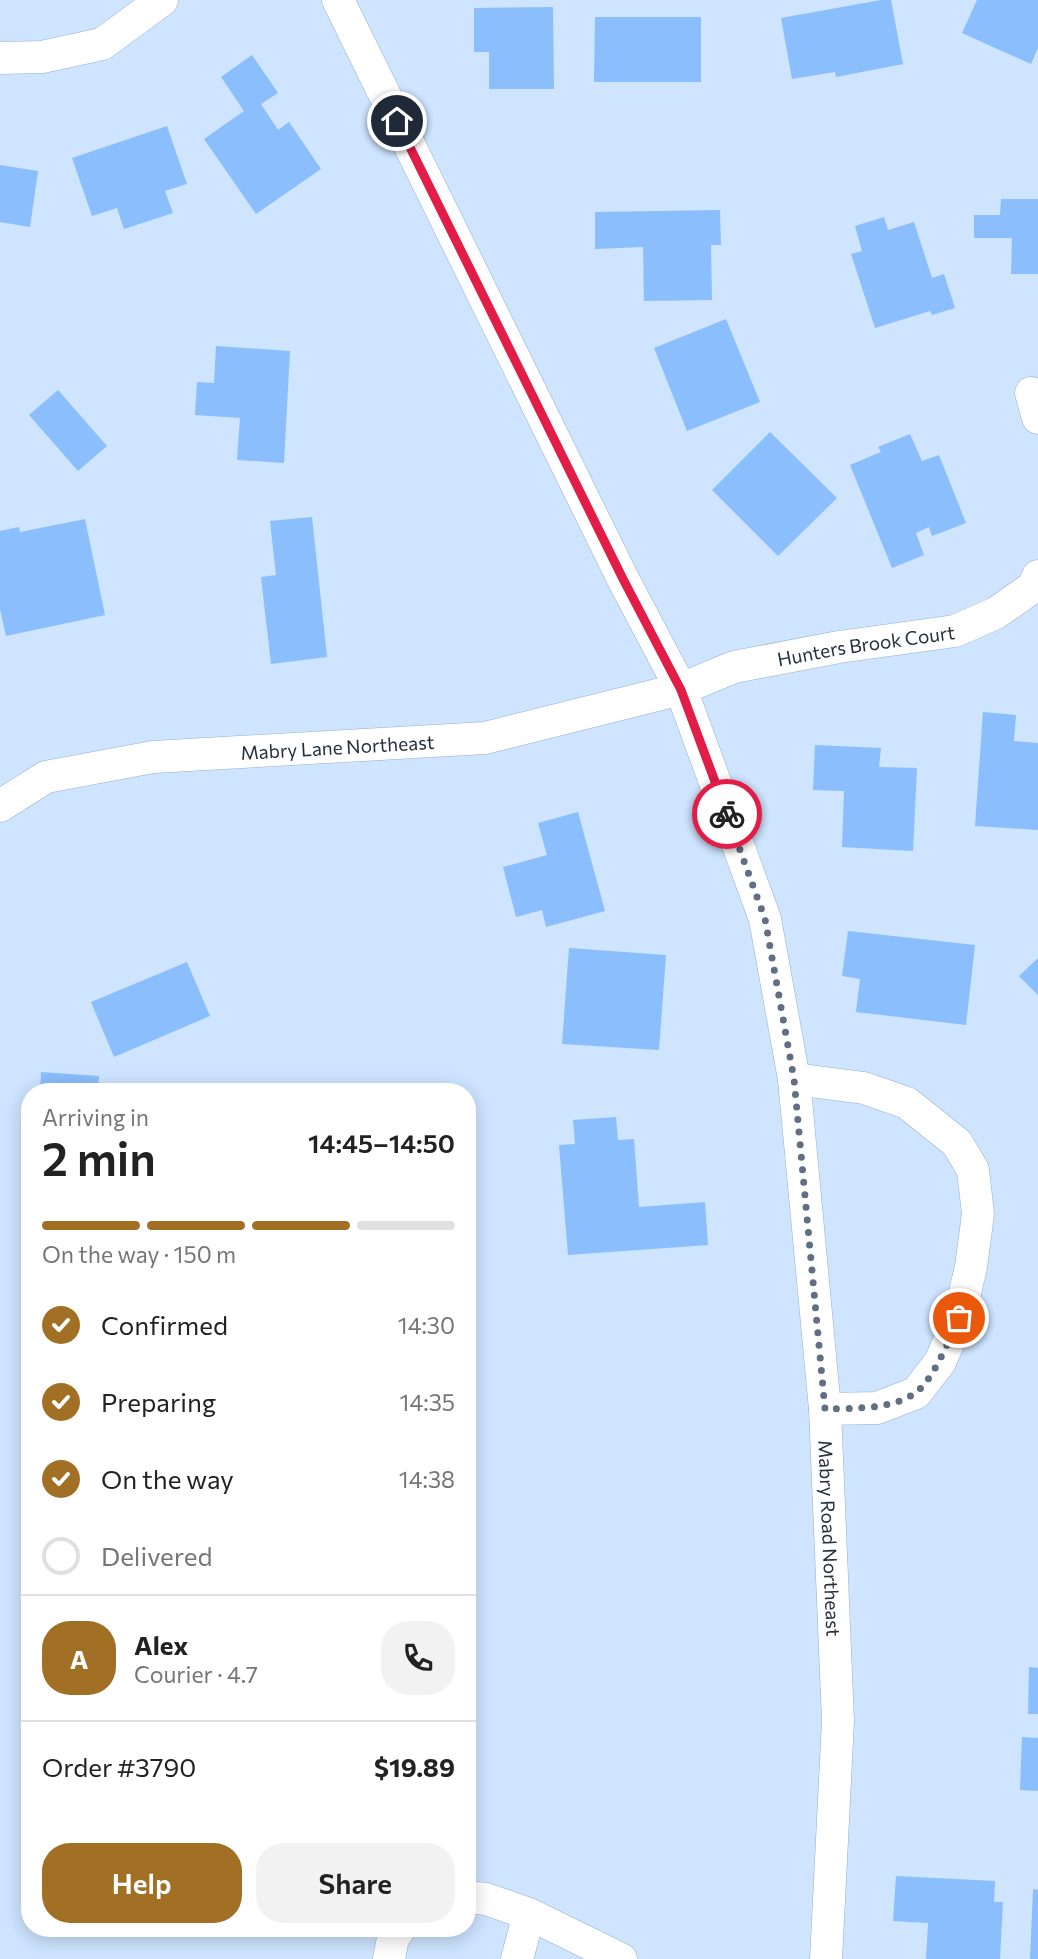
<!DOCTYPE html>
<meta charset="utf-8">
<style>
:root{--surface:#fff;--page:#f2f2f2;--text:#222;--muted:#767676;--line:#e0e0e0;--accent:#a17025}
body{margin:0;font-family:Commissioner,sans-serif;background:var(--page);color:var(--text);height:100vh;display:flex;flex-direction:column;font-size:26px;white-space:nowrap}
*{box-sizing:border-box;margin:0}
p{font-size:23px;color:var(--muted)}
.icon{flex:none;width:38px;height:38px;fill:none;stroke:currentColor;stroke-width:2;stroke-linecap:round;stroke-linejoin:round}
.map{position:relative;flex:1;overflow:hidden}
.details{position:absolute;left:21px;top:1083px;width:455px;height:854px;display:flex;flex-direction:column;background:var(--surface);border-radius:28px;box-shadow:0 4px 18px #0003}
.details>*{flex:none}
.pin{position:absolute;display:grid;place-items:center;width:60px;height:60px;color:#fff;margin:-30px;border:4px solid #fff;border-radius:50%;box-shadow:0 2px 7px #0007}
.courier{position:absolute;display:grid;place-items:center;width:70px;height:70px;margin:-35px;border:5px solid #e11d48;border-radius:50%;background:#fff;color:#222;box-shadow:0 2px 9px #0007}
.summary em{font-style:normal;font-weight:600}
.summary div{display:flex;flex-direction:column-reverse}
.summary{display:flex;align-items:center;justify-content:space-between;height:119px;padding:0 21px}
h1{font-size:46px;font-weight:600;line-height:52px}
.bar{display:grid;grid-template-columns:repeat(4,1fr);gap:10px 7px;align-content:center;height:84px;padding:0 21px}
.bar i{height:9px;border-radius:5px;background:var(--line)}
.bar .active{background:var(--accent)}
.bar p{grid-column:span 4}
.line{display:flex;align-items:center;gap:18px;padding:0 21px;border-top:2px solid var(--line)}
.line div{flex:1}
.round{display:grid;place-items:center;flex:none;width:74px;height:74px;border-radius:28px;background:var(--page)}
ol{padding:0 21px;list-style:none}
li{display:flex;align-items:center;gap:21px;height:77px}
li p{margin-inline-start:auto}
li .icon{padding:7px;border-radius:50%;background:var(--accent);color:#fff;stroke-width:4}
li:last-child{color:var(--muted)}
li i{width:38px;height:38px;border:4px solid var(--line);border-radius:50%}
.primary-button{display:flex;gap:14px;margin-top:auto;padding:14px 21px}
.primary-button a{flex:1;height:80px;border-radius:28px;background:var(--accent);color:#fff;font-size:28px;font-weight:600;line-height:80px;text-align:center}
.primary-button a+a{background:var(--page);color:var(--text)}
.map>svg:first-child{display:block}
</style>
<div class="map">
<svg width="1038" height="1959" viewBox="0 0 1038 1959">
<rect width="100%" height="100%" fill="#cee4ff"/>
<path fill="#8abefc" d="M881,0H891L903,64L836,77L835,72L792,79L781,18Z
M977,0H1038V48L1031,64L962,33Z
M553,7L554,89H489V52H474V8Z
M595,17H701V82H594Z
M252,55L278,93L261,104L278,130L289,122L321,169L256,214L204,139L244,111L221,77Z
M167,126L187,184L165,191L173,213L124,229L117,208L92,216L72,158Z
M0,165L38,171L30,227L0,222Z
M1001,199H1038V274H1011L1012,238H974V215H1000Z
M720,210L721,245H711L712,300L644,301L643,247L595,249V212Z
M884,217L888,230L914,222L932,278L944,274L955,308L932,315L930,311L875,328L851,254L862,251L855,226Z
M726,319L760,402L687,431L654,348Z
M216,346L290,351L284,463L237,460L240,418L195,415L197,382L214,383Z
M58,390L107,446L78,471L29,415Z
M770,432L837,498L778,556L712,490Z
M910,434L922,461L939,455L966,523L932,536L929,527L916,533L924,555L892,568L850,465L881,452L878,447Z
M312,517L327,657L271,664L261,577L276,575L270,521Z
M85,519L105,615L6,636L0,609V531L19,527L20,532Z
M983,712L1016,715L1014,741L1038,743V830L975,826Z
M815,745L881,748L879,767L917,768L913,851L842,847L844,791L813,790Z
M578,812L605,911L546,927L542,910L516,917L503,867L547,855L538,823Z
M848,931L975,945L966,1025L856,1012L860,979L842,976Z
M569,948L666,955L659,1050L562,1044Z
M1038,958V995L1019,976Z
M187,962L210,1016L114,1057L91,1002Z
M41,1072L99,1076L98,1092H40Z
M616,1117L618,1140L634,1139L639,1207L705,1202L708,1245L568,1255L559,1145L575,1144L573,1120Z
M1029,1667L1038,1668V1714H1028Z
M1022,1737L1038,1738V1791L1020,1790Z
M896,1876L995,1881L994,1902H1003L1000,1959H926L928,1923L893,1921Z
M1033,1889L1038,1890V1959H1030Z"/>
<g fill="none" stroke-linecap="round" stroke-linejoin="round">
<g stroke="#95afcf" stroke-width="33">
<g id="street">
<path id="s1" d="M338,0L623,579L681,689L765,919L794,1079L825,1409L838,1721L826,1959"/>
<path d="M0,58L42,57L102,44L162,0"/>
<path d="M1031,393L1038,418"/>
<path id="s2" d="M0,806L46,777L153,757L485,738L681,689L734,667L839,647L955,631L996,613L1033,587L1038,576"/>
<path d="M794,1079L864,1088L907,1103L957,1143L973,1170L978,1214L971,1267L959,1318L940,1362L916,1393L877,1408L825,1409"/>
<path d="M467,1897L486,1899L529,1914L517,1959"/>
<path d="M529,1914L621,1959"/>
<path d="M389,1959L393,1938L400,1928"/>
</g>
</g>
<use href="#street" stroke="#fff" stroke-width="32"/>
</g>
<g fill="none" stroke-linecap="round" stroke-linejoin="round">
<path stroke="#606f81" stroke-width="7" stroke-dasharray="0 12.6" d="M727,814L765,919L794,1079L825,1409C853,1408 891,1410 915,1393C933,1381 950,1338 959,1318"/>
<path stroke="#e11d48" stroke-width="9" d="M397,121L623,579L681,690L727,814"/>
</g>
<g text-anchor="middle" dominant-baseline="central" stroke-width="5" stroke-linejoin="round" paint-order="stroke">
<g font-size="19" fill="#25303d" stroke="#fff">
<text stroke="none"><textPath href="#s2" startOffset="889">Hunters Brook Court</textPath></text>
<text stroke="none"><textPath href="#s2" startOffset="348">Mabry Lane Northeast</textPath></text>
<text stroke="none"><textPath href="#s1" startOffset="1638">Mabry Road Northeast</textPath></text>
</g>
</g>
</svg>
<div class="pin" style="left:959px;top:1318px;background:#ea580c"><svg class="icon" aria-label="bag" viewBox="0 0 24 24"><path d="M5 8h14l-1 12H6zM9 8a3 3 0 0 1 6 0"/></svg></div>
<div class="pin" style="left:397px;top:121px;background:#1f2937"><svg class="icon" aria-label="home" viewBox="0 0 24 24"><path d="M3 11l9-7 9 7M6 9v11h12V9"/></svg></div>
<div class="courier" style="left:727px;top:814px"><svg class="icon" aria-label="bike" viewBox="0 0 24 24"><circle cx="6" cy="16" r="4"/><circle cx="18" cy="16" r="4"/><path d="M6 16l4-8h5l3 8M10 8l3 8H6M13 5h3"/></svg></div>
<section class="details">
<div class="summary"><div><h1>2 min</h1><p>Arriving in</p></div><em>14:45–14:50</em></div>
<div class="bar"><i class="active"></i><i class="active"></i><i class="active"></i><i></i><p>On the way · 150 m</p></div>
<ol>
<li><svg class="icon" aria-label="check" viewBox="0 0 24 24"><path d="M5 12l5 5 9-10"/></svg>Confirmed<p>14:30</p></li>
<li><svg class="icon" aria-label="check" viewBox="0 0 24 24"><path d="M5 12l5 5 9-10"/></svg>Preparing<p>14:35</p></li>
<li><svg class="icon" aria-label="check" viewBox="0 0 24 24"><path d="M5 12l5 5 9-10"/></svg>On the way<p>14:38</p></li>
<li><i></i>Delivered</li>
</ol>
<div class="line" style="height:126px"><b class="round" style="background:var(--accent);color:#fff">A</b><div><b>Alex</b><p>Courier · 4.7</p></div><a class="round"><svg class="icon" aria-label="phone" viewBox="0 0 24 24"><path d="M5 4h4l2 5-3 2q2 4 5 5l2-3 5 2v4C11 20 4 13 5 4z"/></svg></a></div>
<div class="line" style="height:91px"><div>Order #3790</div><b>$19.89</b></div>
<div class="primary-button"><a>Help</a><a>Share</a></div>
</section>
</div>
